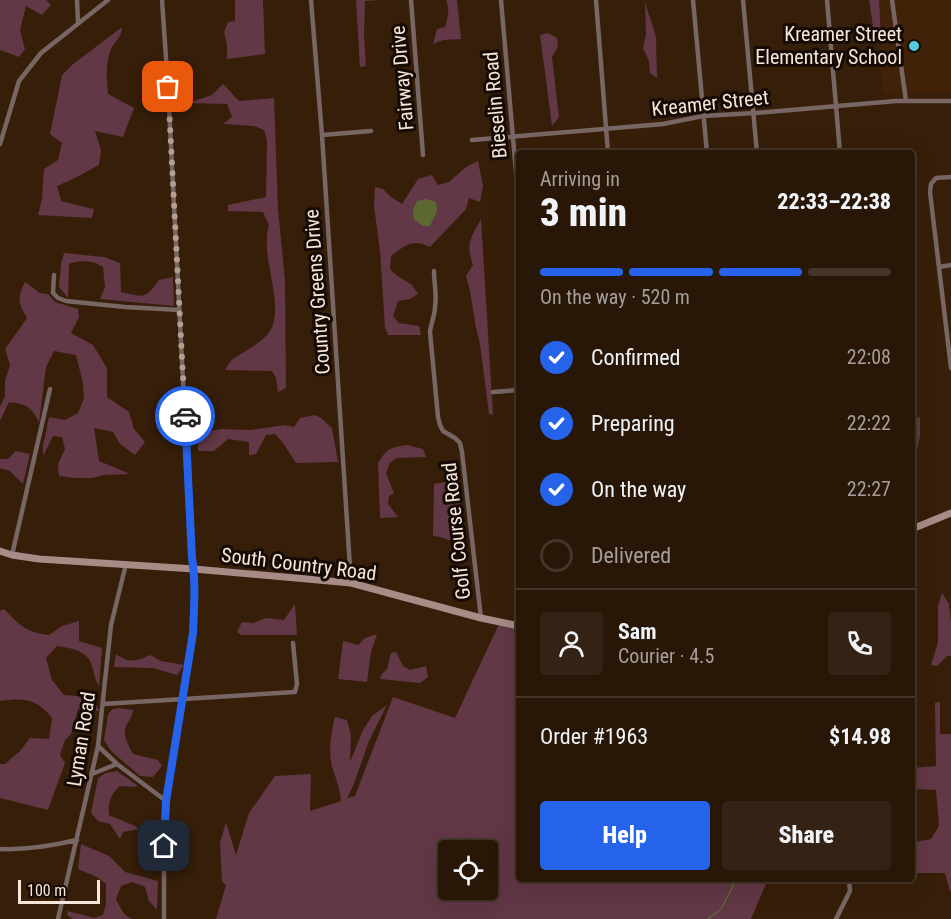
<!DOCTYPE html>
<meta charset="utf-8">
<style>
:root{--surface:#281607;--page:#342315;--text:#f1f3f6;--muted:#a59f9b;--line:#443528;--accent:#2563eb}
body{margin:0;font-family:"Roboto Condensed",sans-serif;background:var(--page);color:var(--text);height:100vh;display:flex;flex-direction:column;font-size:22px;white-space:nowrap}
*{box-sizing:border-box;margin:0}
p{font-size:20px;color:var(--muted)}
.icon{flex:none;width:33px;height:33px;fill:none;stroke:currentColor;stroke-width:2;stroke-linecap:round;stroke-linejoin:round}
.map{position:relative;flex:1;overflow:hidden}
.details{position:absolute;left:516px;top:150px;width:399px;height:732px;display:flex;flex-direction:column;background:var(--surface);border-radius:6px;box-shadow:0 6px 24px #0002,0 0 0 2px var(--line)}
.details>*{flex:none}
.controls{position:absolute;left:438px;top:840px;display:grid;gap:12px}
.controls a{display:grid;place-items:center;width:60px;height:60px;border-radius:6px;background:var(--surface);box-shadow:0 6px 24px #0002,0 0 0 2px var(--line);font-size:30px}
.scale{position:absolute;left:18px;bottom:15px;width:82px;box-sizing:border-box;padding-left:6px;border:3px solid #f6e5d9;border-top:0;font-size:16px;line-height:21px;white-space:nowrap;color:#f6e5d9;-webkit-text-stroke:4px #150b04;paint-order:stroke}
.pin{position:absolute;display:grid;place-items:center;width:51px;height:51px;color:#fff;margin:-26px;border-radius:12px;box-shadow:0 3px 9px #0006}
.courier{position:absolute;display:grid;place-items:center;width:60px;height:60px;margin:-30px;border:4px solid #2563eb;border-radius:50%;background:#fff;color:#222;box-shadow:0 2px 8px #0007}
.headline em{font-style:normal;font-weight:800}
.headline div{display:flex;flex-direction:column-reverse}
.headline{display:flex;align-items:center;justify-content:space-between;height:102px;padding:0 24px}
h1{font-size:39px;font-weight:800;line-height:45px}
.bar{display:grid;grid-template-columns:repeat(4,1fr);gap:9px 6px;align-content:center;height:72px;padding:0 24px}
.bar i{height:8px;border-radius:4px;background:var(--line)}
.bar .current{background:var(--accent)}
.bar p{grid-column:span 4}
.line{display:flex;align-items:center;gap:15px;padding:0 24px;border-top:2px solid var(--line)}
.line div{flex:1}
.round{display:grid;place-items:center;flex:none;width:63px;height:63px;border-radius:6px;background:var(--page)}
ol{padding:0 24px;list-style:none}
li{display:flex;align-items:center;gap:18px;height:66px}
li p{margin-inline-start:auto}
li .icon{padding:6px;border-radius:50%;background:var(--accent);color:#fff;stroke-width:4}
li:last-child{color:var(--muted)}
li i{width:33px;height:33px;border:3px solid var(--line);border-radius:50%}
.action{display:flex;gap:12px;margin-top:auto;padding:12px 24px}
.action a{flex:1;height:69px;border-radius:6px;background:var(--accent);color:#fff;font-size:24px;font-weight:800;line-height:69px;text-align:center}
.action a+a{background:var(--page);color:var(--text)}
.map>svg:first-child{display:block}
</style>
<div class="map">
<svg width="951" height="919" viewBox="0 0 951 919">
<rect width="100%" height="100%" fill="#361e09"/>
<path fill="#3f2207" d="M872,0H951V92L883,94Z"/>
<path fill="#623746" fill-rule="evenodd" d="M0,0H46L51,5L42,15L26,6L20,30L25,49L19,57L0,50Z
M235,0H263L265,54L227,59V46L224,32L228,22L235,21Z
M357,0H380L365,1L364,34L366,66L360,67L356,2Z
M446,0H457L461,39L443,40L433,44L437,29L445,27C448,17 450,10 446,0Z
M869,0H879L881,37L874,33Z
M645,2L656,37L657,78L650,73L649,61L643,48L646,34Z
M122,27C122,38 113,42 110,52C105,66 107,80 108,94L134,108L123,137L95,131L101,150L99,165L73,179L57,186L61,201L94,209L92,218L38,215L42,199L44,169L58,160L62,143L50,134L62,75L72,65Z
M548,33L557,38L558,47L552,57L559,117L552,126L540,35Z
M223,84L239,101L274,98L278,209L285,280L286,388L278,392L276,378L272,371L225,370C227,367 230,361 233,359C235,357 238,356 241,354C251,348 263,341 270,331C286,305 259,256 269,225L263,212L228,211V205L266,197L267,140L264,130L254,126L223,124L232,117L227,104L188,103L212,95Z
M478,161L483,186L480,202L469,198L466,209L430,247C413,238 405,245 391,256L390,269L396,275L412,285L418,294L410,299L398,301L393,316L399,323L419,326L421,335H388L385,327L380,251L374,206L375,187L383,189L391,197L402,204L418,179L432,175L438,185L449,182L466,167Z
M481,219L493,415L489,414L480,344L476,328L470,291L466,276L473,265C466,243 470,239 481,219Z
M64,253L104,257L120,263L121,292C144,297 145,300 159,280L173,277L174,306L100,299L105,287L103,267C93,260 79,260 69,264L68,298L59,287L61,264Z
M25,282L40,293L48,294L55,302L78,309L79,317L71,333L93,345L107,368V397L129,412L134,429L145,442L135,455L120,444L113,432L94,428L99,461L130,474L104,475L92,478H75L59,476L58,464L65,449L62,437L53,436L43,456V446L49,417L65,420L78,413L84,398L83,383L76,355L54,351L46,367L39,422C31,406 26,404 9,402L0,421V407L5,396V381L10,365L5,349L27,318C18,303 17,298 25,282Z
M315,415L321,418L332,428L338,462L296,463L283,443L275,434L266,435L256,454L249,455V442L228,439L214,451H198V433L222,429L250,430L285,425L294,427L300,418Z
M920,417V436L917,450L912,449V419Z
M407,445L423,449L426,457L396,458L390,463L386,473L394,493L389,496L388,504L398,517L380,518L378,463C387,449 390,447 407,445Z
M16,451L30,454L23,484L10,471L0,468V459H8Z
M459,480L463,541C449,543 446,537 433,536L434,484Z
M942,593L949,604L951,621V656H947L937,666L931,665L938,642V606Z
M295,604L297,635H241L237,632L242,622L253,623L266,618L284,620Z
M4,609C21,626 25,632 49,635L62,626L79,621V641L102,648L99,686C94,678 94,671 91,663C86,650 69,648 57,646L46,658L52,680L64,695L93,697L99,711L78,709L71,734L65,740L60,755L65,763L48,810L0,798V764H5L20,751L30,738L49,739L52,718C36,698 24,698 0,701V611Z
M500,622L519,626V879H768L751,919H216L226,885L222,881L220,843L226,822L236,855L249,813L275,776L311,774L310,811L341,801C340,788 336,779 332,767C328,751 331,733 335,717L347,720L351,735L350,762L363,730L372,716L387,705L369,741L353,786L347,798L355,796L393,697L455,718ZM448,850H488V890H448Z
M377,634L371,652L367,682L338,679L343,641L358,645L365,638Z
M396,652L403,666L410,670L426,666L428,677L420,683L380,679L381,675L387,669L391,653Z
M116,654C129,664 137,661 150,655L161,661L184,665L177,675L153,668L114,667Z
M940,702V734H951V891H950L945,873H916L915,842L931,839L939,826L936,790L912,789V768L936,766L935,703Z
M119,708L133,710C132,719 127,722 125,729C124,738 129,747 133,754L158,760L162,766L153,777L140,776L111,751L104,740L108,714L113,709Z
M117,771L138,786L134,787L120,786C110,795 108,802 109,815L135,826L139,829L123,832L120,839L110,824L98,821L91,813L98,778L106,773Z
M81,844L109,856L125,872L158,881L157,910L149,901L145,887L132,882L121,886L116,899C120,906 123,916 132,919H73L67,915L68,911L94,918L103,915L106,904V884L97,877L78,869Z"/>
<path fill="#5d6932" d="M426,199L436,202L437,211L430,226H423L414,219L413,210L417,201Z"/>
<g fill="none" stroke-linecap="round" stroke-linejoin="round">
<path stroke="#5d6932" stroke-width="1.5" d="M708,919L721,909L732,888L735,879"/>
<path stroke="#776663" stroke-width="4.5" d="M77,0L78,22
M162,0L168,87L192,558L195,581L193,633L166,801L164,846V919
M311,0L322,135L351,583
M411,0L423,155
M501,0L519,207
M596,0L608,153
M693,0L707,153
M743,0L757,153
M827,0L840,153
M892,0L906,101
M322,135L371,131
M472,140L663,124L703,116L755,113L896,101H951
M0,144L19,81L41,53L108,0
M951,177L936,178L931,184L930,192L951,368
M939,267L951,265
M434,271C434,283 437,295 435,307C435,315 431,323 430,332L438,417L440,425L443,431L455,438L460,443L462,452L481,618
M54,275L53,293L58,298L66,301L125,307L179,310
M493,392L519,390
M12,555L50,389
M103,704L295,692L297,684L293,643
M98,746L117,764L166,801
M92,774L117,764
M0,849C26,850 51,846 77,840
M58,919L98,746L111,625L126,564
M836,919L850,891L849,879"/>
<path stroke="#a68b87" stroke-width="7" d="M912,529L951,513
M0,551L12,555L39,559L194,569L351,583L481,618L519,626"/>
</g>
<g fill="none" stroke-linecap="round" stroke-linejoin="round">
<path stroke="#b39f90" stroke-width="6" stroke-dasharray="0 10.8" d="M168,87L185,416"/>
<path stroke="#2563eb" stroke-width="8" d="M164,846L166,801L193,633C194,608 196,583 192,558L185,416"/>
</g>
<circle fill="#54cade" stroke="#150b04" stroke-width="2" cx="914" cy="46" r="6"/>
<g text-anchor="middle" dominant-baseline="central" stroke-width="6" stroke-linejoin="round" paint-order="stroke">
<g font-size="20" fill="#f6e5d9" stroke="#150b04" text-anchor="end">
<text x="902" y="34">Kreamer Street<tspan x="902" dy="23">Elementary School</tspan></text>
</g>
<g font-size="20" fill="#f6e5d9" stroke="#150b04">
<text transform="translate(402 78) rotate(-95)">Fairway Drive</text>
<text transform="translate(710 103) rotate(-6)">Kreamer Street</text>
<text transform="translate(495 105) rotate(-95)">Bieselin Road</text>
<text transform="translate(317 292) rotate(-94)">Country Greens Drive</text>
<text transform="translate(456 531) rotate(-96)">Golf Course Road</text>
<text transform="translate(299 564) rotate(7)">South Country Road</text>
<text transform="translate(81 739) rotate(-81)">Lyman Road</text>
</g>
</g>
</svg>
<div class="controls">
<a><svg class="icon" aria-label="locate" viewBox="0 0 24 24"><circle cx="12" cy="12" r="6"/><path d="M12 2v4M12 18v4M2 12h4M18 12h4"/></svg></a>
</div>
<div class="scale">100 m</div>
<div class="pin" style="left:168px;top:87px;background:#ea580c"><svg class="icon" aria-label="bag" viewBox="0 0 24 24"><path d="M5 8h14l-1 12H6zM9 8a3 3 0 0 1 6 0"/></svg></div>
<div class="pin" style="left:164px;top:846px;background:#1f2937"><svg class="icon" aria-label="home" viewBox="0 0 24 24"><path d="M3 11l9-7 9 7M6 9v11h12V9"/></svg></div>
<div class="courier" style="left:185px;top:416px"><svg class="icon" aria-label="car" viewBox="0 0 24 24"><path d="M5 17H2v-5l4-1 3-4h7l3 4 3 1v5h-3M9 17h6M6 11h13"/><circle cx="7" cy="17" r="2"/><circle cx="17" cy="17" r="2"/></svg></div>
<section class="details">
<div class="headline"><div><h1>3 min</h1><p>Arriving in</p></div><em>22:33–22:38</em></div>
<div class="bar"><i class="current"></i><i class="current"></i><i class="current"></i><i></i><p>On the way · 520 m</p></div>
<ol>
<li><svg class="icon" aria-label="check" viewBox="0 0 24 24"><path d="M5 12l5 5 9-10"/></svg>Confirmed<p>22:08</p></li>
<li><svg class="icon" aria-label="check" viewBox="0 0 24 24"><path d="M5 12l5 5 9-10"/></svg>Preparing<p>22:22</p></li>
<li><svg class="icon" aria-label="check" viewBox="0 0 24 24"><path d="M5 12l5 5 9-10"/></svg>On the way<p>22:27</p></li>
<li><i></i>Delivered</li>
</ol>
<div class="line" style="height:108px"><a class="round"><svg class="icon" aria-label="person" viewBox="0 0 24 24"><circle cx="12" cy="8" r="4"/><path d="M4 21q1-7 8-7t8 7"/></svg></a><div><b>Sam</b><p>Courier · 4.5</p></div><a class="round"><svg class="icon" aria-label="phone" viewBox="0 0 24 24"><path d="M5 4h4l2 5-3 2q2 4 5 5l2-3 5 2v4C11 20 4 13 5 4z"/></svg></a></div>
<div class="line" style="height:78px"><div>Order #1963</div><b>$14.98</b></div>
<div class="action"><a>Help</a><a>Share</a></div>
</section>
</div>
